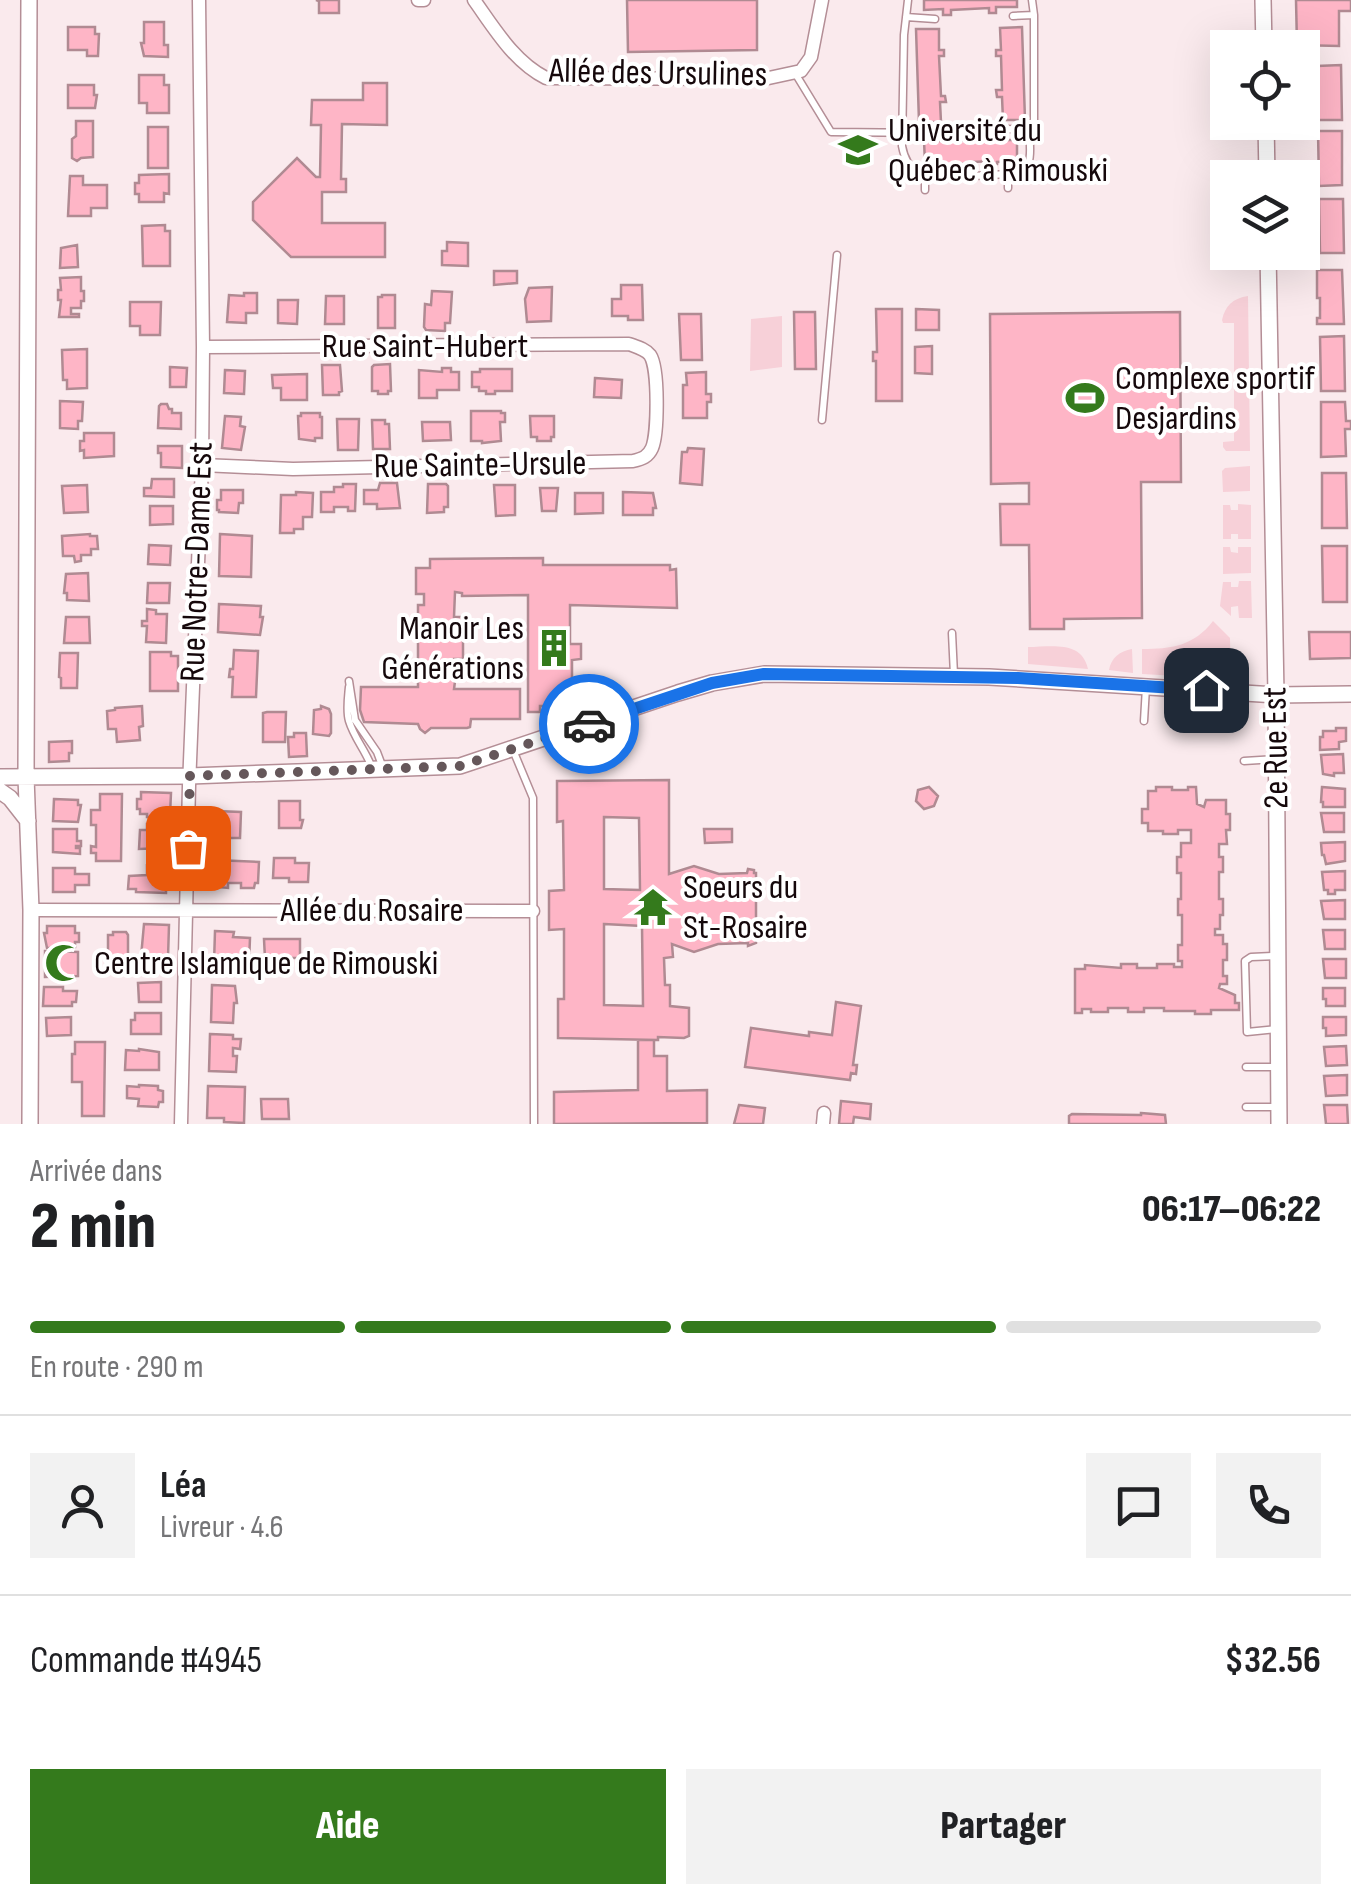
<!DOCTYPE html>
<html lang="fr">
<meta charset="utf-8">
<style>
:root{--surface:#fff;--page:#f2f2f2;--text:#202124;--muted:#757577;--line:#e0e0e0;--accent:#347a1c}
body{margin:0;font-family:"Sofia Sans Condensed",sans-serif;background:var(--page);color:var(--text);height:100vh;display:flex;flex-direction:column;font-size:38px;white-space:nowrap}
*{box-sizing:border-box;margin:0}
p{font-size:32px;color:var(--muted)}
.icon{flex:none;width:55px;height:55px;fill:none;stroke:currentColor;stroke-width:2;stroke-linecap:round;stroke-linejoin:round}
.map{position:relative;height:1124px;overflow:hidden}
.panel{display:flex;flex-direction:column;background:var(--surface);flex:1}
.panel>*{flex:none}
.fabs{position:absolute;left:1210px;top:30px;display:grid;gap:20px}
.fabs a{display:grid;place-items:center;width:110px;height:110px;border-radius:0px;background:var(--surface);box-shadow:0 10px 40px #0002;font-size:50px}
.pin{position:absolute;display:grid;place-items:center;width:85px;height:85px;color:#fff;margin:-42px;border-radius:20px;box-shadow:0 5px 15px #0006}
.courier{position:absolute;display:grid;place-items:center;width:100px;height:100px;margin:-50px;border:8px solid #1a73e8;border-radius:50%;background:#fff;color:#222;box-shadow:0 2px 12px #0007}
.headline em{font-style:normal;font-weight:800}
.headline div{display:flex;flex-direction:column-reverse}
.headline{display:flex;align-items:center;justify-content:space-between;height:170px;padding:0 30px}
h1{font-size:65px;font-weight:800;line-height:75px}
.bar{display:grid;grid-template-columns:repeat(4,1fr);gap:15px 10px;align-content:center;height:120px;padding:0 30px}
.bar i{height:12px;border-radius:8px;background:var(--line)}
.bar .on{background:var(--accent)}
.bar p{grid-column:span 4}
.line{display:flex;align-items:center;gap:25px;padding:0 30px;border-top:2px solid var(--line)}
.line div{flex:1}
.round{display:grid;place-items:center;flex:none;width:105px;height:105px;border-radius:0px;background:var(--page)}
.button{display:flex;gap:20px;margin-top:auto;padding:20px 30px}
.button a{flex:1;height:115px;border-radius:0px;background:var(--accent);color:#fff;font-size:40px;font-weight:800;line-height:115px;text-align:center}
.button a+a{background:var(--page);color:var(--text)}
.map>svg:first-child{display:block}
</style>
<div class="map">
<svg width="1351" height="1124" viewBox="0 0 1351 1124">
<rect width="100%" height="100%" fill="#faeaed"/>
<path fill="#f7d0d8" d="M1248,296L1250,451H1226L1223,447V442L1234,441V323H1223L1222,320C1225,306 1233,298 1248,296Z
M782,316V367L750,371L751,319Z
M1250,466V491L1223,492L1222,471L1225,468Z
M1238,504L1251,505V539H1238V534H1231V539H1223V505H1230L1231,510H1238Z
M1223,547H1230L1231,552L1238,553V547H1251V573L1223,574Z
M1239,581H1251L1252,618H1239L1238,606L1231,607V616L1220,606L1223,582H1231V587H1238Z
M1213,621L1230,638L1231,679L1142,674V649C1171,649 1194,646 1213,621Z
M1028,647C1051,647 1082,640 1088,669L1028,664Z
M1132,649L1133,673L1109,670C1111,658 1120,651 1132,649Z"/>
<path fill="#feb5c6" stroke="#b08a92" stroke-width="2.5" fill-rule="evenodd" d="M316,0H339V13H319V1Z
M627,0H757V50L628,52Z
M924,0H1017V7H996V13H989V8L951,10V15H943V9L924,10Z
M1296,0H1351V11H1339V46L1297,45Z
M144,22H164V45H168V57L144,56L141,43H144Z
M68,27H95V34H99L98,56H87V50H68Z
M1022,27L1025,120H1003L1002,97H997L996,90H1002L1001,56H996V50H1001L1000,28Z
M916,29H939V50H944V56H939L941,96H945L946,102H940L941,122H919Z
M1341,65L1342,120H1318L1317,66Z
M139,75H164V85H169V113H147V103H139Z
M363,83H387V125L342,124L341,179H346V192H322V223H385V257H291L253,220V202L297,158L316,177H320L321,125H311L312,100H363Z
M68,85H94V95H97L95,108H68Z
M76,121H93V157L81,158L77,161L72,158V139L76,136Z
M148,127H168V168H148Z
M1318,131H1342V185L1319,186Z
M991,135H996V140H1017V161L997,162V164L994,165H991V161L973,162L948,166H944V163H925L924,141H945V136H952V141L991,140Z
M169,174V194L164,193V202H139V194H135V183H139V175Z
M70,176H83V185H107V208H91V216H68Z
M1319,199H1343L1344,253H1320Z
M165,225V231H170V266H143L142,226Z
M447,242L468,243V266L442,265V251H447Z
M77,245L78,267L60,268L61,248Z
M1317,270H1342L1344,324H1317V318H1320V298H1317Z
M494,271H517V283L494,285Z
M81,277V291H84V301H81V308H71V314H79V317H59L61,300H58V290H61L60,278Z
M621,285H642L643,320H628V316H612V299H621Z
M552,287L551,321L527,322L525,299L529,288Z
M432,291L452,292L450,323H445V331L426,330L424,327L425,304L431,305Z
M244,293H257V313H246V323L227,322L229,295L244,296Z
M382,295H395V328H378V297H382Z
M326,296H344V324H325Z
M278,300H298L297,324L278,323Z
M130,302H161L160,335H140V326H130Z
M876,309H902V401H876V361H873V352H877Z
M916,309L939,310V330H916Z
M794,312H815L816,369H795Z
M1180,312L1181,482H1141L1142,618L1064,619V629H1030L1029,545H1001L1000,504H1029V483L991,484L990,314Z
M679,314H701L702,360H681Z
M1344,336L1345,391H1321L1320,337Z
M932,346V374L915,373V347Z
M87,349V388L67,389V380H63L62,350Z
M390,364L391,391H388V394H378V391H372V367L374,365Z
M322,365H340L342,391L339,392V395H323Z
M170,367L187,368L186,387H170Z
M442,368H451V372H459V390H437V398H419V370L442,372Z
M480,369H512V391H495V394H486V391H479V387H472V372H480Z
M225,370L245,371L244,394L224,393Z
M706,372V394H711V402H707V418H683V385H687L686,373Z
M307,374V400H281V388H273L272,375Z
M595,378L622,380L621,398L594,397Z
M60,401L83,402L82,421H78V429L60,428Z
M1321,402H1345L1346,421H1351V429H1345L1346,456L1321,457Z
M161,404H167L169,409H172V413H181V429L158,428L159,406Z
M471,411H501V413H505V422H500L501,441L482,443V441H471Z
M301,413H320V417H322V438H315V441L299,439L298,416H301Z
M225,416L241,417L240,426L245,427L241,450L222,448Z
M530,416H554V437H551V441H537V437H531Z
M337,419H359L358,450H338Z
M372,420H385V424H389L390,449H373Z
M422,422H450L451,440L423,441Z
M84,433H114V456L84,458V450L80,451V441H84Z
M158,446H182V468L161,467V453H158Z
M688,448L704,449L702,485L680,483L682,452H687Z
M1322,473H1346L1347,528H1322Z
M152,479H174V497L144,496V488H151Z
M380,483H397L400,508L377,509V504H364V490H378Z
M343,484H356L355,511H348V507H334V512H321V492H334V487H343Z
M428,484H446L448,486V507H444V512L427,513Z
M87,485L88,512L64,513L62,486Z
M494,485H515V515L496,516Z
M540,488H558L556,511H542Z
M221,490H243V503H239L238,513L219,512V510H217V500H221Z
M296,492L313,493L312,517H303V529H294V533H280L281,495H296Z
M623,492L653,493L656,508H653V515H623Z
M575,493H603V513L575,514Z
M150,506H173V524L150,525Z
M90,534V536H97L98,549H91V555H81V561L75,562L74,556H63L62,536Z
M220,534L252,536L251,577L219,576Z
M149,545L171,546L170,565L148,564Z
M1322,546H1347V602H1323Z
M543,558V565H670V570L676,569L677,608L570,605V644H581V659L572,660V703H560V706H540V712H528V595L462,596V593L455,592L454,617H463V659H454V674H456L454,689H520V719H471L470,727L467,728H431L425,733L420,729L418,724L364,722L360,710L361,687H418V605H424V594H416V568H430V559Z
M88,573L89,601L67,600V593H64L66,574Z
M148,583H170L169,603H147Z
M219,604L261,606L260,617H263L260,635L218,632Z
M147,609L156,610V614H167L166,643L146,642L147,626H142V621H147Z
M66,617H89L90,643H64Z
M1309,632H1351V658L1310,659Z
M234,650L258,651L256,697H232L233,677H229L230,669H233Z
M150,652H171V656H178V691H150Z
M60,653H78L77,688H61V678L59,677Z
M142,706L143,726L139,727L140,740L117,742L116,729H108L107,711L115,710V708Z
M321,706L329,709L331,714V733L329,736L313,734L314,710L321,709Z
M267,712H286L285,742H263V713Z
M1336,728H1346V741L1339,742V749L1320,750V737H1323V731H1336Z
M294,733H306L307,756L289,757L288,737H294Z
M72,741V753H69V761L49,762V742Z
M1343,754L1344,773H1334V776L1323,774L1321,755Z
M669,780V874L694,866L719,874L747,873L748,869L754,870V873H756V943L748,946V943L718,944L694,952L672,944L673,957L664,958L665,985H670V1006L689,1008V1036L684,1038L658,1037V1040L558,1038V999H564V929L549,930V891L564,890L563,821L557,822V781ZM604,817L639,818L640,890L604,889ZM604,924L642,926L643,1006L604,1005Z
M929,787L938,796L934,806L924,809L916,801L918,790Z
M1156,787H1172V790H1188V787H1196L1197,804L1204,807L1206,800H1226V814H1230V830H1226L1227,844H1219V857H1223V872H1219V899H1223V915H1220V929H1215V935H1223V944H1227V960H1223V976H1227V984H1220L1219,988L1235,995V1003H1239V1010H1211V1014H1195V1011H1164V1008H1144V1012H1128V1008H1108V1012H1091V1009H1082V1013H1075V969H1085V965L1121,968V964H1137V968H1157V964H1174V967H1182V961H1178V945H1182V915H1178V899H1181V873H1177V857H1181V843H1191V830H1178V834H1163V831H1148V823H1142V809H1148V791H1156Z
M1322,787L1345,789V807H1323V802H1321Z
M141,792L171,793L170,815H163L162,817H147V814H140V809H137V799H141Z
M100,794H122L121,861H96V853H91V846L96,847V825H91V810H100Z
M54,799L78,800V805H81L78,822L53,821Z
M279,801H300V820H303L301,828H279Z
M216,811L241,812L240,838H215Z
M1321,813H1344V832H1324Z
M147,824H161L162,833H167L166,848L139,849L140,830H147Z
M53,829H77V841H81V846H76V848H80V854L53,852Z
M704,829H732V842L705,843Z
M1345,842V861L1326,864L1324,855H1322L1321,843Z
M274,858H295V863H309L308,882H289V878H273Z
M214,860L259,862L258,883H255L254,888H241V883H228V888L217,887L218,882H213Z
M150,864H166V893L136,892V889H128L129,876L147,875V866L149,867Z
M53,868H75V874H89V885H75V892H53Z
M1345,871V890H1335V894H1328V890H1324L1322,872Z
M1345,900V919H1324L1321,901Z
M144,924L169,925L168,958L141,957Z
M47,926H75V933H79V942H75V947H70V948H47L44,933H47Z
M1323,930H1345V949H1325Z
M215,931L234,932L233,937L250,938L249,964L214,963Z
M113,932H126L128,935V963H108V935H113Z
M264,939H300V958H285V964H278V959H265Z
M45,951L78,952V976L45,977Z
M1323,959H1346V978H1325Z
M161,982V1002H139L138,983Z
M212,985L235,986L237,1003H234L233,1023L211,1022Z
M44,987H63V991H77L76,1002H72V1006H43Z
M1323,988H1345V1006H1326V999H1323Z
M836,1002L861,1006L853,1065H857L856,1074L851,1073L850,1080L745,1067L751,1028L809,1036V1032L832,1035Z
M135,1013H161V1034H131V1020H135Z
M71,1017V1035L47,1036L46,1018Z
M1323,1017H1346V1035L1326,1036V1028H1323Z
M210,1034L233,1035V1039H241L240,1049L233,1048V1056H237L236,1072L209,1071Z
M638,1040H654V1056H667V1091L707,1090V1123L554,1124V1092L638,1090Z
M75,1042H105L104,1116H82V1082H72V1054H75Z
M1346,1046L1347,1065L1326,1066L1324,1047Z
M139,1049L159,1052V1070H125L126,1050L139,1051Z
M1347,1075V1095L1326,1096L1324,1076Z
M139,1085L158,1086V1090L163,1091V1102H159L158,1107L138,1106L139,1099L127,1098V1086L139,1087Z
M208,1086L245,1087L244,1123L224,1122V1118H207Z
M261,1099H288L289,1119H262Z
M841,1101L871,1104L870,1119L854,1117L853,1124H839Z
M739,1105L765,1108L763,1124H734Z
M1324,1105H1347L1348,1124H1326Z
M1141,1113L1165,1115L1166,1124H1069V1116L1072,1114L1141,1115Z"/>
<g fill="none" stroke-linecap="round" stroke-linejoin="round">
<g stroke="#b48e96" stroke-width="9">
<path id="service" d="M908,0L904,35L902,146C904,157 908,167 919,173C931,180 990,175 1008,174
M1032,0L1034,15
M1013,16L1034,15V120L1029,130
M906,17L935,19
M795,73L831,132L931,133
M1007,129L1029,130C1030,151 1036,173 1008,174V188
M925,176V190
M822,420L837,255
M952,633L954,675
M349,681L355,720L377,752L383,768
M349,687C348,698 346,711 349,721C354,738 366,751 372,768
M1144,721L1146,687
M513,750L533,798L534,1124
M1244,761L1276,759
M1275,956L1251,957L1245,961L1247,1032L1277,1029
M1246,1067H1278
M1246,1107H1279"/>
</g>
<g stroke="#b48e96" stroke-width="15">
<path id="minor" d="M418,0H424
M474,0C494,28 514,62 546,78L764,79L801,71L811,57L822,0
M202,465L293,469L633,461C642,459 648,457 652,448C658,434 659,368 650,355C645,349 637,347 629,344L203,347
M31,910L533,911
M181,1124L189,786L202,465L203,347L199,0
M823,1124L824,1113"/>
</g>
<g stroke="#b48e96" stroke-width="18">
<path id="tertiary" d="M29,0L26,777L31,910L30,1124
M1263,0L1264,48
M1266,122L1267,178
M1268,252L1276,695L1279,1124
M0,777L190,776L460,766L678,693L712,683L764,674L989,677L1276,695L1351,694
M0,791L10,798L28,821"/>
</g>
<use href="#service" stroke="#fff" stroke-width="6"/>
<use href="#minor" stroke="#fff" stroke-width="12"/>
<use href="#tertiary" stroke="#fff" stroke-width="15"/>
</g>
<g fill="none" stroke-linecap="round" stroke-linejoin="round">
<path stroke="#65575a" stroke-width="10" stroke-dasharray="0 18" d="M188,848L190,776L460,766L589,724"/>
<path stroke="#1a73e8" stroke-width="12" d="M589,724L712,683L764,674L1018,678L1206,690"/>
</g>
<defs>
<g id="university-bare" transform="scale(3)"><path d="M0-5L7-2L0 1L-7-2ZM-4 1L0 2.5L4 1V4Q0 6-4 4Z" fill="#347a1c" stroke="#fff" stroke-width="2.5" paint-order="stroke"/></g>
<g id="stadium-bare" transform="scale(3)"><path d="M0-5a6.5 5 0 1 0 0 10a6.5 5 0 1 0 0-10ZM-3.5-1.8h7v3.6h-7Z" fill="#347a1c" stroke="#fff" stroke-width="2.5" paint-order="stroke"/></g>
<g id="building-bare" transform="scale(3)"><path d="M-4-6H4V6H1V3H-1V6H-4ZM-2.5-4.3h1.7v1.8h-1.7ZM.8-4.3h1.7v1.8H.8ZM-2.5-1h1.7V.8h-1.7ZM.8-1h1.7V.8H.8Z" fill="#347a1c" stroke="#fff" stroke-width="2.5" paint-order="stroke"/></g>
<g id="temple-bare" transform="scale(3)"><path d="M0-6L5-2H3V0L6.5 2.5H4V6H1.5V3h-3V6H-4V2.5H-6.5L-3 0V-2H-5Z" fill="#347a1c" stroke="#fff" stroke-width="2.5" paint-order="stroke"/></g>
<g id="mosque-bare" transform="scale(3)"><path d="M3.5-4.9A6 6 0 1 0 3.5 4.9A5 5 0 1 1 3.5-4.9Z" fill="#347a1c" stroke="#fff" stroke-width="2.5" paint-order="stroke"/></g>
</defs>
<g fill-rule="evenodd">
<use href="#university-bare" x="858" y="150"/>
<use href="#stadium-bare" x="1085" y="398"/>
<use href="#building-bare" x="554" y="648"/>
<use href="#temple-bare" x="653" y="907"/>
<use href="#mosque-bare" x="64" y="963"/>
</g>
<g text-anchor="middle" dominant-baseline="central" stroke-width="8" stroke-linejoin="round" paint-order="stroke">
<g font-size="35" fill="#15080b" stroke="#fff">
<text transform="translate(658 73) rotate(1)">Allée des Ursulines</text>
<text x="425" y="346">Rue Saint-Hubert</text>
<text transform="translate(480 465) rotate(-1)">Rue Sainte-Ursule</text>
<text transform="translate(197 562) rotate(-88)">Rue Notre-Dame Est</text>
<text transform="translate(1276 748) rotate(-91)">2e Rue Est</text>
<text x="372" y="910">Allée du Rosaire</text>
</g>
<g font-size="35" fill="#15080b" stroke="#fff" text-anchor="start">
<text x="888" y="130">Université du<tspan x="888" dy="40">Québec à Rimouski</tspan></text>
<text x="1115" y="378">Complexe sportif<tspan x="1115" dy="40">Desjardins</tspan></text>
<text x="524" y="628" text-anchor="end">Manoir Les<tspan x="524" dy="40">Générations</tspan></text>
<text x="683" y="887">Soeurs du<tspan x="683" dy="40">St-Rosaire</tspan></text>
<text x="94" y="963">Centre Islamique de Rimouski</text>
</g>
</g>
</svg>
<div class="fabs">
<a><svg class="icon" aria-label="locate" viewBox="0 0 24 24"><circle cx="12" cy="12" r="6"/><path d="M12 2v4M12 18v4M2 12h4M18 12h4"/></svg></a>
<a><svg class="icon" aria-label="layers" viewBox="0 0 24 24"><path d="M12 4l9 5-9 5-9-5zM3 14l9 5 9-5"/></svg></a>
</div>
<div class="pin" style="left:188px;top:848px;background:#ea580c"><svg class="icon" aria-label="bag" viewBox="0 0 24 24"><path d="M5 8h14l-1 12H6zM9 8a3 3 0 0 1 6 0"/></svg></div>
<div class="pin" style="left:1206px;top:690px;background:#1f2937"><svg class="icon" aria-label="home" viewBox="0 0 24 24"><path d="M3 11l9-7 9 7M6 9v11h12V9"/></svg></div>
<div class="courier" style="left:589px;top:724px"><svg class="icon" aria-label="car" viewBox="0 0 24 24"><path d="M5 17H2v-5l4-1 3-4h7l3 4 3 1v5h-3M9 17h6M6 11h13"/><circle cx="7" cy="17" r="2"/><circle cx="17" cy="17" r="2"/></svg></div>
</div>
<section class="panel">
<div class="headline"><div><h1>2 min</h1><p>Arrivée dans</p></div><em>06:17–06:22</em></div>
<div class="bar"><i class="on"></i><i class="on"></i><i class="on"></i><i></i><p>En route · 290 m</p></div>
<div class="line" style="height:180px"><a class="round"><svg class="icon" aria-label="person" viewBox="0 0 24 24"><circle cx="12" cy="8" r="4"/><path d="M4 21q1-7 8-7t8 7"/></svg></a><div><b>Léa</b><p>Livreur · 4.6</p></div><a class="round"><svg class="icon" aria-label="chat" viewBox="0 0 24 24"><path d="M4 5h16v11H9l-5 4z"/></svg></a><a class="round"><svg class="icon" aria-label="phone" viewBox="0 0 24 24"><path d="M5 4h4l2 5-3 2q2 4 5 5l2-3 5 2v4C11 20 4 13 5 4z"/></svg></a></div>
<div class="line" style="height:130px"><div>Commande #4945</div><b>$32.56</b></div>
<div class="button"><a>Aide</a><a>Partager</a></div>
</section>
